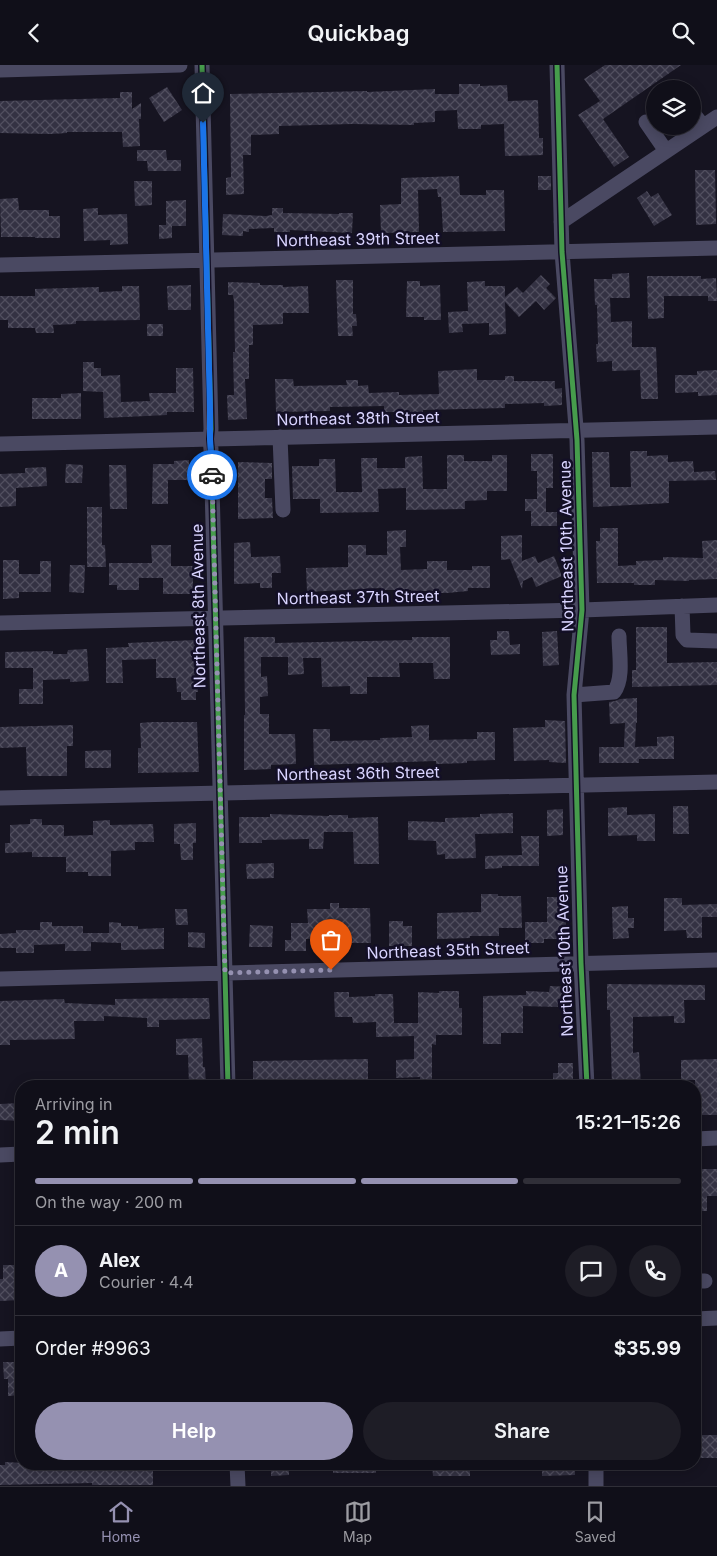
<!DOCTYPE html>
<meta charset="utf-8">
<style>
:root{--surface:#100f19;--page:#1e1d26;--text:#f1f3f6;--muted:#9c9ca2;--line:#302f38;--accent:#9591b1}
body{margin:0;font-family:Inter,sans-serif;background:var(--page);color:var(--text);height:100vh;display:flex;flex-direction:column;font-size:19px;white-space:nowrap}
*{box-sizing:border-box;margin:0}
p{font-size:16px;color:var(--muted)}
.icon{flex:none;width:28px;height:28px;fill:none;stroke:currentColor;stroke-width:2;stroke-linecap:round;stroke-linejoin:round}
.map{position:relative;flex:1;overflow:hidden}
.details{position:absolute;left:15px;top:1015px;width:686px;height:390px;display:flex;flex-direction:column;background:var(--surface);border-radius:20px;box-shadow:0 2px 12px #0003,0 0 0 1px var(--line)}
.details>*{flex:none}
.fabs{position:absolute;left:646px;top:15px;display:grid;gap:10px}
.fabs a{display:grid;place-items:center;width:55px;height:55px;border-radius:50%;background:var(--surface);box-shadow:0 2px 12px #0003,0 0 0 1px var(--line);font-size:25px}
.pin{position:absolute;display:grid;place-items:center;width:42px;height:42px;color:#fff;margin:-51px -21px;border-radius:50% 50% 50% 0;rotate:-45deg;box-shadow:0 0 5px #0007}
.pin .icon{rotate:45deg}
.courier{position:absolute;display:grid;place-items:center;width:50px;height:50px;margin:-25px;border:4px solid #1a73e8;border-radius:50%;background:#fff;color:#222;box-shadow:0 1px 6px #0007}
.head em{font-style:normal;font-weight:600}
.head div{display:flex;flex-direction:column-reverse}
.head{display:flex;align-items:center;justify-content:space-between;height:85px;padding:0 20px}
h1{font-size:32px;font-weight:600;line-height:38px}
.bar{display:grid;grid-template-columns:repeat(4,1fr);gap:8px 5px;align-content:center;height:60px;padding:0 20px}
.bar i{height:6px;border-radius:4px;background:var(--line)}
.bar .on{background:var(--accent)}
.bar p{grid-column:span 4}
.line{display:flex;align-items:center;gap:12px;padding:0 20px;border-top:1px solid var(--line)}
.line div{flex:1}
.round{display:grid;place-items:center;flex:none;width:52px;height:52px;border-radius:26px;background:var(--page)}
.primary-button{display:flex;gap:10px;margin-top:auto;padding:10px 20px}
.primary-button a{flex:1;height:58px;border-radius:30px;background:var(--accent);color:#fff;font-size:20px;font-weight:600;line-height:58px;text-align:center}
.primary-button a+a{background:var(--page);color:var(--text)}
header{display:flex;justify-content:space-between;align-items:center;height:65px;padding:0 20px;background:var(--surface);font-size:22px;font-weight:600}
.dock{display:flex;justify-content:space-around;align-items:center;height:70px;border-top:1px solid var(--line);background:var(--surface);font-size:14px;color:var(--muted)}
.dock a{display:grid;justify-items:center;gap:2px}
.dock .on{color:var(--accent)}
.map>svg:first-child{display:block}
</style>
<header><svg class="icon" aria-label="back" viewBox="0 0 24 24"><path d="M15 5l-7 7 7 7"/></svg>Quickbag<svg class="icon" aria-label="search" viewBox="0 0 24 24"><circle cx="10" cy="10" r="6"/><path d="M15 15l6 6"/></svg></header>
<div class="map">
<svg width="717" height="1421" viewBox="0 0 717 1421">
<defs>
<pattern id="building-cross-hatch" width="8" height="8" patternUnits="userSpaceOnUse" patternTransform="scale(1.25)"><rect width="8" height="8" fill="#343243"/><path d="M0 0l8 8M0 8l8-8" fill="none" stroke="#514f5f"/></pattern>
</defs>
<rect width="100%" height="100%" fill="#161421"/>
<path fill="url(#building-cross-hatch)" d="M605,0H681L603,54L629,92L614,102L578,50L600,36L584,14Z
M459,19H480V21L507,20L508,36L538,35L539,73H543V90L505,91L504,59L481,60V64H458L457,45L435,46V57L414,58V60L352,59L279,61V69L251,70V90H243L244,129L226,130V113L231,112L230,29L367,26V27L435,24V29H459Z
M167,22L182,45L164,57L149,33Z
M120,27H132V44L141,38V54H139L140,81L123,82L122,67H67V68L51,69L0,68V36L120,33Z
M137,85H166L167,95H181V106H148L147,96H137Z
M695,105H715L716,159L696,160Z
M459,111L460,130H486V125H504L505,166L443,167L441,132H438L437,124L418,125L419,167L381,168L380,140L401,139V113Z
M538,111H551V125H538Z
M134,116H152V140L135,141Z
M647,126L651,132L658,128L672,150L654,161L637,133Z
M18,133L19,145H49V151H60V173H35V172H1L0,134Z
M186,135V161H172V173L159,174V160H166V136Z
M98,143V150L127,149L128,179L110,180V175L84,176L83,144Z
M272,143H283V148L339,149V148H353L352,168L290,165V167H274V163L249,164V167L243,166V171L222,170L223,149L266,151L272,150Z
M629,208L630,233H610L611,257L632,256V282H656L658,334H641L640,305L612,306V296L597,297L596,279H598L597,240H595L594,214H612V209Z
M541,210L550,219L546,223L556,233L544,245L536,236L519,252L505,237L506,269L489,270V258L462,259L463,267L449,268L448,247L468,246L467,217L485,216V221H505V232L517,222L523,228Z
M647,211H701V214L716,213L717,236H708V231H664V253L648,254Z
M336,215H353V249H356L357,261H352L353,271H338Z
M407,216H420V221L440,220L441,255H424V252H406Z
M228,217L260,218V220H283V222L308,221L309,248H283V259L253,260V280H249V314H245L247,354L228,355L227,330H234L233,287H235L234,236L233,230H228Z
M191,220V245H168L167,221Z
M122,221H139L140,255L76,256V259L53,260L54,268H36L35,263H8V255H0V231H35V224L99,222V227L122,226Z
M147,259H163V271H147Z
M83,297H94V303H101V311L120,310L121,337L150,336L149,328H176V303H193L194,347H167V350L104,353L103,327L83,326Z
M477,304V315H505V311H514V316H555V324L562,323V340L544,341V338L505,339V343L423,345V349L408,350V347H384V341L330,342V346L276,347L275,314H293L294,321L347,320L346,315H358V321L368,320L369,328L399,327V330L439,329L438,306Z
M717,305V330L698,331V327L675,328V310H697V306Z
M81,328V354H32V333H61V329Z
M630,386H647V391L668,390V397L693,396L694,407L715,406L716,415L669,416V438L593,442L592,387H609L610,422H631Z
M531,389H553V423H546V447H557V461H531V446H525V434H537V406H531Z
M447,390H464V396H492V390H507V426H487V435L465,436V444L406,445V423L378,424L379,447L320,448V434H293L292,401H319V394H335L336,427H362L361,393H377V403H405V392L422,391L423,424H447Z
M189,395V415H168V439H152L153,399H174V396Z
M238,397L272,398V414H265V433H272L273,453L238,454Z
M66,399L83,400L82,418H65Z
M109,400H126L127,444H110Z
M46,402L47,421L16,423V441L0,442V409L25,408V403Z
M87,442H102V480H105L106,502H87Z
M600,463H618V501L636,500V496L663,495V492L703,493L702,476L717,475V514L689,515V516L655,515V520H634V518H597L596,476H600Z
M406,465V482H400L401,505L427,504V496H447V505H472V501H490V523H468V526L447,528H435V526H411V525H381V523L307,527L306,503L348,502V480H366V490H387V466Z
M522,470V496L535,491L538,498L554,491L562,511L536,522L532,512L523,516L522,524L510,494L501,495V471Z
M250,477L251,492L280,491L281,508H272V523H260V518L234,519V478Z
M151,480H171V501H193V529H163V513H139V525H117V520H109V498H152Z
M3,495H19V509H40V496H51V527H19V533L3,534Z
M70,500H85L84,528L69,527Z
M636,562H667V598L717,597V620L632,622V605H636Z
M497,566H509L510,580L520,579V589L491,590L490,575H497Z
M557,566L559,600L543,601L542,567Z
M244,572H275V578L412,575V572H450V614H434L433,598H399L400,612H367V629H350V621L322,622L321,593H303L304,609L288,610V592H261V612L267,611L268,631L260,632V649H269V669H295L296,699L271,700V704L244,705V650H245Z
M195,575L196,611H198V627H196V635H181V627H177L176,613H156V594L122,595L123,618H106V583L129,582L128,578Z
M87,584L89,616L70,617V614L43,615V639H19V624H33V603H5V587L53,586V589H67L68,585Z
M637,633V658H636L635,682L657,681V672L674,671V694H639V698H599V682H624L625,658L610,659L609,637L615,636L620,634Z
M545,655L565,656L566,698L549,697V695L514,696L513,663L545,662Z
M152,657H197L199,707L138,708V683H141L140,658Z
M73,660V681H67V711H27L26,682L0,683V662Z
M429,660V675L477,674V667H495V695L467,696V698L436,699V696L314,700L313,664H330V676L380,675V673L412,672L411,661Z
M111,685V703H85V686Z
M673,741H688L689,769H673Z
M627,742V750L655,749V776H637V770L608,771V743Z
M563,744V770L547,771V745Z
M513,748V768L475,769L476,793L445,794V789L437,790L436,776L408,775V756L445,757V753L480,752V749Z
M270,749L329,751V750H348V753L378,752L379,799H354L353,767H324L323,784H309V774L262,775V778H239V752H270Z
M30,754H42V760H64V771L93,770V756L110,755V760L153,759L154,777H135V785L111,786V811H88V807H66V792H32V787L5,788V778H10V760L30,759Z
M196,758V778H193V795H181L180,779H174V759Z
M521,771H539V801H502V803L485,804V791L522,790Z
M274,798V813L247,814L246,799Z
M481,829H498V831H521L522,863H499V871H470V873L437,874V848L481,847Z
M547,832H566V874H544V878H525V857H547Z
M664,833H682V840L717,839V852H702V873H687L686,865L664,866Z
M330,838H339V843H370L371,878H336V873L306,874V886H285V875H291V858H308L307,844H330Z
M628,841V853H634V863H628L629,873L613,874L612,842Z
M175,844H187L188,860H176Z
M389,856H403V861H412V881H389Z
M40,857H52V861H83V868H109V857L121,858V861H138V864L164,863V884L121,885V878L91,877V886H65V879L34,880V888H16V883H0V869L16,868V865H40Z
M250,860L273,861L272,882H249Z
M188,867L205,868V883L188,882Z
M607,919L705,920V935H684L685,958H674V951L633,952V988L639,987L641,1021H612L610,945H607Z
M550,921L571,922V935H558V942L523,941V968H501V979H483V931L526,930V926L549,927Z
M439,926H459V943H462V970H436V980L432,979V1016H420V1012L396,1013V995L414,994V971L376,972V957L353,958L352,952H335L334,927H349V932L375,931V929H393L394,958H418V927L439,928Z
M209,933L210,954L159,955V962H147V953L104,951V956H74L75,974L10,975V980H0V936L64,934L65,938L115,940V934Z
M202,973L203,1002H205L206,1021H189L188,990H176V974Z
M368,994V1014H331V1021H253V996Z
M717,994V1050H695V1015H681V995Z
M558,998H573V1021H553V1008H558Z
M21,1038V1056L0,1055V1039Z
M696,1104H717V1131H707V1146H695Z
M3,1200H21V1235L0,1236V1214H3Z
M3,1297H21V1330L8,1331V1314H4Z
M695,1370H717V1393H695Z
M5,1397L43,1399V1402L92,1401V1399H153V1420H92V1418L0,1420V1400H5Z
M271,1399H289V1410L271,1411Z
M333,1399H376V1408H333Z
M432,1399H470V1411H433Z
M545,1399H575V1410L542,1411V1400Z"/>
<g fill="none" stroke-linecap="round" stroke-linejoin="round">
<path stroke="#4a4962" stroke-width="15" d="M202,0L211,364L210,374L211,384L228,1021
M557,0L562,187L577,375L582,545L574,630L581,898L587,1021
M0,5L180,0
M692,47L703,61
M646,57L666,86
M561,157L717,52
M0,200L717,183
M280,372L283,445
M0,379L717,362
M682,541L683,570L687,575L717,576
M0,558L582,545L717,540
M574,630L614,627C624,614 619,587 619,571
M0,733L717,717
M0,914L717,895
M695,1074L717,1073
M0,1090L21,1089
M695,1216H705
M695,1254L717,1253
M0,1274L21,1273
M237,1399L238,1421
M596,1399V1421"/>
<g stroke="#130f26" stroke-width="8">
<path id="cycleway" d="M202,0L211,364L210,374L211,384L228,1021
M557,0L562,187L577,375L582,545L574,630L581,898L587,1021"/>
</g>
<use href="#cycleway" stroke="#469c4c" stroke-width="5"/>
</g>
<g fill="none" stroke-linecap="round" stroke-linejoin="round">
<path stroke="#9591b1" stroke-width="5" stroke-dasharray="0 9" d="M212,410L225,908L331,905"/>
<path stroke="#1a73e8" stroke-width="6" d="M203,58L210,345V374L212,410"/>
</g>
<g text-anchor="middle" dominant-baseline="central" stroke-width="5" stroke-linejoin="round" paint-order="stroke">
<g font-size="16" fill="#d9d4ff" stroke="#130f26">
<text transform="translate(358 174) rotate(-1)">Northeast 39th Street</text>
<text transform="translate(358 353) rotate(-1)">Northeast 38th Street</text>
<text transform="translate(566 481) rotate(-91)">Northeast 10th Avenue</text>
<text transform="translate(358 532) rotate(-1)">Northeast 37th Street</text>
<text transform="translate(198 541) rotate(-91)">Northeast 8th Avenue</text>
<text transform="translate(358 708) rotate(-1)">Northeast 36th Street</text>
<text transform="translate(448 885) rotate(-2)">Northeast 35th Street</text>
<text transform="translate(564 886) rotate(-92)">Northeast 10th Avenue</text>
</g>
</g>
</svg>
<div class="fabs">
<a><svg class="icon" aria-label="layers" viewBox="0 0 24 24"><path d="M12 4l9 5-9 5-9-5zM3 14l9 5 9-5"/></svg></a>
</div>
<div class="pin" style="left:331px;top:905px;background:#ea580c"><svg class="icon" aria-label="bag" viewBox="0 0 24 24"><path d="M5 8h14l-1 12H6zM9 8a3 3 0 0 1 6 0"/></svg></div>
<div class="pin" style="left:203px;top:58px;background:#1f2937"><svg class="icon" aria-label="home" viewBox="0 0 24 24"><path d="M3 11l9-7 9 7M6 9v11h12V9"/></svg></div>
<div class="courier" style="left:212px;top:410px"><svg class="icon" aria-label="car" viewBox="0 0 24 24"><path d="M5 17H2v-5l4-1 3-4h7l3 4 3 1v5h-3M9 17h6M6 11h13"/><circle cx="7" cy="17" r="2"/><circle cx="17" cy="17" r="2"/></svg></div>
<section class="details">
<div class="head"><div><h1>2 min</h1><p>Arriving in</p></div><em>15:21–15:26</em></div>
<div class="bar"><i class="on"></i><i class="on"></i><i class="on"></i><i></i><p>On the way · 200 m</p></div>
<div class="line" style="height:90px"><b class="round" style="background:var(--accent);color:#fff">A</b><div><b>Alex</b><p>Courier · 4.4</p></div><a class="round"><svg class="icon" aria-label="chat" viewBox="0 0 24 24"><path d="M4 5h16v11H9l-5 4z"/></svg></a><a class="round"><svg class="icon" aria-label="phone" viewBox="0 0 24 24"><path d="M5 4h4l2 5-3 2q2 4 5 5l2-3 5 2v4C11 20 4 13 5 4z"/></svg></a></div>
<div class="line" style="height:65px"><div>Order #9963</div><b>$35.99</b></div>
<div class="primary-button"><a>Help</a><a>Share</a></div>
</section>
</div>
<nav class="dock">
<a class="on"><svg class="icon" aria-label="home" viewBox="0 0 24 24"><path d="M3 11l9-7 9 7M6 9v11h12V9"/></svg>Home</a>
<a><svg class="icon" aria-label="map" viewBox="0 0 24 24"><path d="M3 6l6-2 6 2 6-2v14l-6 2-6-2-6 2zM9 4v14M15 6v14"/></svg>Map</a>
<a><svg class="icon" aria-label="saved" viewBox="0 0 24 24"><path d="M7 4h10v16l-5-4-5 4z"/></svg>Saved</a>
</nav>
